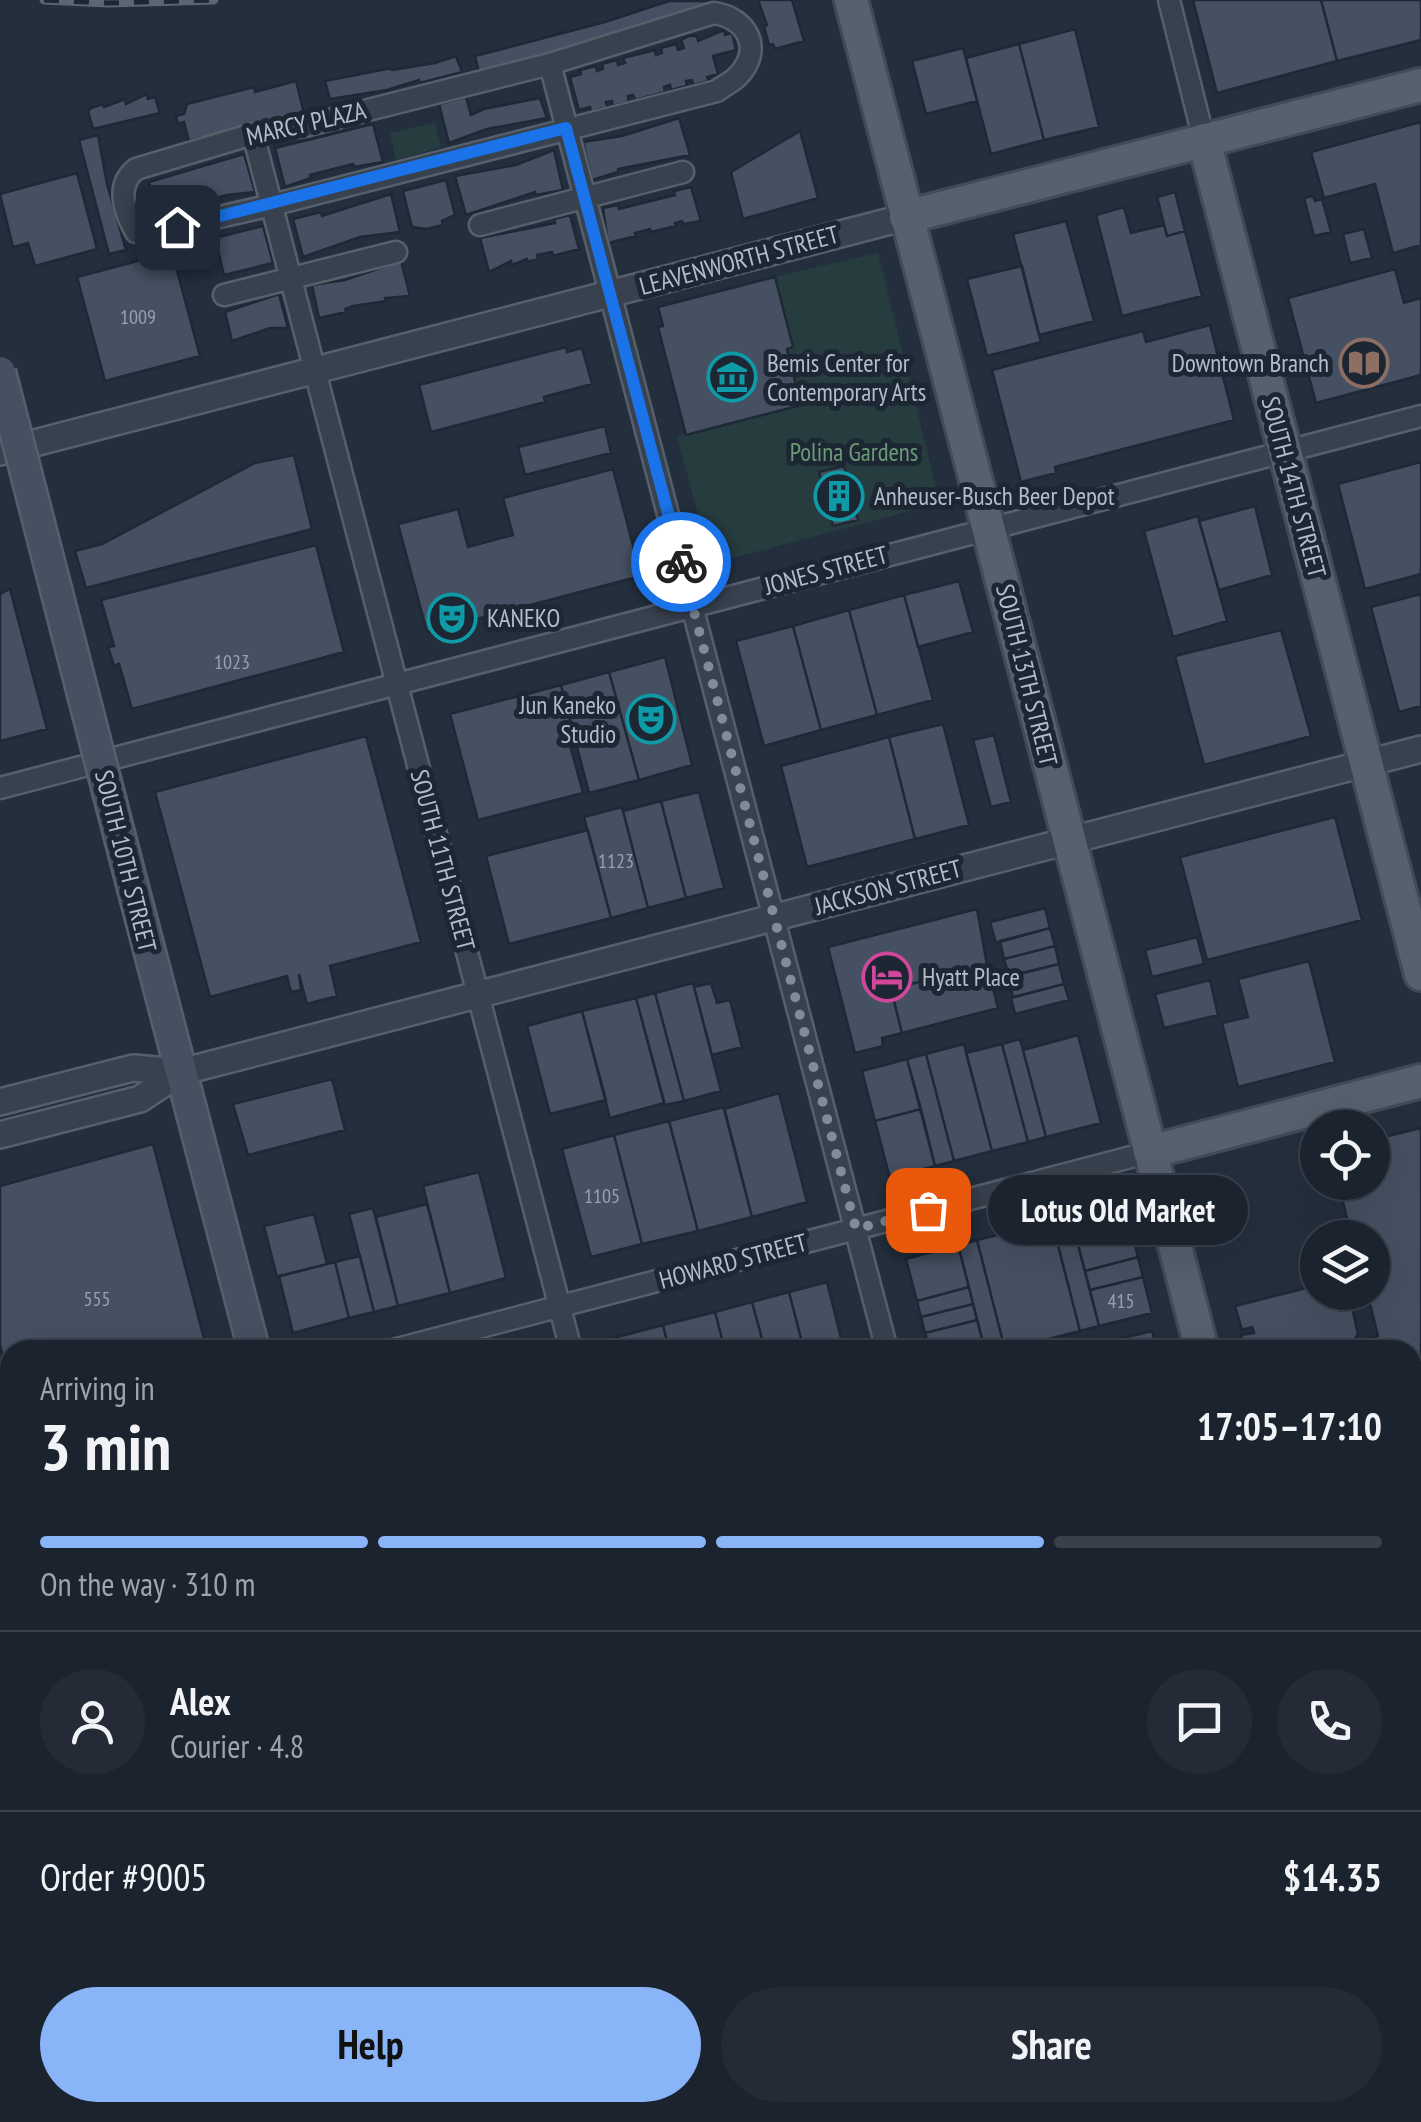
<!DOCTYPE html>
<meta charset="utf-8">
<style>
:root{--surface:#1b232e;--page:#242b36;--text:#f1f3f6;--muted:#a0a4aa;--line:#39404a;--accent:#8ab4f8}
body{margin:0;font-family:"PT Sans Narrow",sans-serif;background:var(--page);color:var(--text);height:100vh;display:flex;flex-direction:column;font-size:38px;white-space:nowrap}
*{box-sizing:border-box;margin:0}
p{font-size:32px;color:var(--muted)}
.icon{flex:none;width:55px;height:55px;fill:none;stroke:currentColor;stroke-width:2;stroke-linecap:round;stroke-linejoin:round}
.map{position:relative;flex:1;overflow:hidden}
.sheet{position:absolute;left:0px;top:1340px;width:1422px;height:782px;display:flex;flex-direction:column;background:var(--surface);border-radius:30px 30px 0 0;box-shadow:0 10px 40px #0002,0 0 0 2px var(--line)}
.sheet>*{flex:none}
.buttons{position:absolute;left:1300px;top:1110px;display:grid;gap:20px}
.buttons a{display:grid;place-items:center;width:90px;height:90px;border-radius:50%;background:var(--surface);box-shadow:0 10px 40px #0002,0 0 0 2px var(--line);font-size:50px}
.pin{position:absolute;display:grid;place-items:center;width:85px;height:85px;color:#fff;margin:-42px;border-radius:20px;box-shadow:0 5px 15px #0006}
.courier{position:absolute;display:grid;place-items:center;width:100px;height:100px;margin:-50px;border:8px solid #1a73e8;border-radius:50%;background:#fff;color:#222;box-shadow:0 2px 12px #0007}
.bubble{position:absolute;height:70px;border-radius:35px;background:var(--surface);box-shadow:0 10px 40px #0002,0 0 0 2px var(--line);font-size:32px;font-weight:700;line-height:70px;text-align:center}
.headline em{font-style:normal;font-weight:700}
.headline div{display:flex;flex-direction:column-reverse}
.headline{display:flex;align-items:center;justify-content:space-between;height:170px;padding:0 40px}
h1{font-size:65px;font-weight:700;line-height:75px}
.bar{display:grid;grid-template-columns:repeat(4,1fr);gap:15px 10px;align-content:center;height:120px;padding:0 40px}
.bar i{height:12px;border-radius:8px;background:var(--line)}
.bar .current{background:var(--accent)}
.bar p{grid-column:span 4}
.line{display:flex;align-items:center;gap:25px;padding:0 40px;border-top:2px solid var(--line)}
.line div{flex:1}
.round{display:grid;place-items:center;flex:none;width:105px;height:105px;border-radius:52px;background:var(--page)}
.cta{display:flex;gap:20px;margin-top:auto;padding:20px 40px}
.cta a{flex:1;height:115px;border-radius:60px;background:var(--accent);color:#111;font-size:40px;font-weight:700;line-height:115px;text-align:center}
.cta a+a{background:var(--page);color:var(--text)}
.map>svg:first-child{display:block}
</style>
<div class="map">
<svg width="1421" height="2122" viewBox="0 0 1421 2122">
<rect width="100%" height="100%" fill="#242f3e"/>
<path fill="#263c3f" d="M435,123L441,147L396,160L390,133Z
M878,253L940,503L721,561L719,554L709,556L677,436L800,405L787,349L793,347L775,277Z
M132,2112L1198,2113L1162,2122H96Z"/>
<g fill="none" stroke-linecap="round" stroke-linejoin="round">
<path stroke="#394c67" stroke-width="5" d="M1041,2122L1077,2112"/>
</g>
<path fill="#455162" stroke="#1f2835" stroke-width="2.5" d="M758,0H792L804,41L775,49L773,44L769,45L764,26L767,25Z
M1193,0H1321L1337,61L1217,93Z
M1321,0H1421V40L1337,61Z
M669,1H717L576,47L479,72L475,56L605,22Z
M1075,29L1099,127L1044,140L1019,44Z
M724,30L725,35L732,33L736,50L713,56L718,74L707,77L709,81L693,85L692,80L686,81L687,86L671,90L670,85L664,87L665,92L635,100L633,95L628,96L629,102L613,106L612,101L606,102L607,107L591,112L590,107L579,110L570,77L581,74L580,70L596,66L597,71L603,69L602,64L617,60L618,65L625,63L623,58L655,50L656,55L662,53L661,48L676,44L678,50L684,48L681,40L689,36H697L698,41Z
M1019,44L1044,140L991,154L966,58Z
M963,48L977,101L926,114L912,61Z
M456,56L462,72L420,83L419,80L387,90L330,99L325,81L392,68V70L435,63Z
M296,81L304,113L292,116L293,119L201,142L200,138L189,141L184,122L178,124L176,116L184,114L187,104L254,87L255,92Z
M147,94L148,99L155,97L160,113L93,129L88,111L91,108L103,104L104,107L125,99L126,104Z
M466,97L471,115L484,109L540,98L547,118L487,129L449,143L439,104Z
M679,118L690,155L618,169V172L592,180L583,142L622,136Z
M1421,122V245L1393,253L1375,184L1324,198L1311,152Z
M373,124L383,162L354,167L353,164L310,175L311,178L285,187L275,148Z
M800,131L818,198L743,219L731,172Z
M98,135L107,184L126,250L109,254L79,140Z
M554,150L563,190L536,195L535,192L466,215L455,176L516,165Z
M244,154L255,192L227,195L184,207L185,210L158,219L149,182Z
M77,173L97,249L35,266L28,243L13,247L0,194Z
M446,180L455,215L442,221L443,225L427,229L412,227L403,191Z
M691,187L701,221L683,224L682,221L675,223L676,226L651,232L650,229L635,233L636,236L608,243L603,208L618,205L619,209L675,195L674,191Z
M1175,192L1185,231L1167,236L1157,197Z
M391,194L400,232L360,237L303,257L293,219L321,212L322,216Z
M1313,196L1315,201L1322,199L1331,232L1314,236L1304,198Z
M1124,207L1131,233L1164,225L1167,236L1185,231L1202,296L1122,316L1096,215Z
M570,215L579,249L553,256L552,252L537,255L538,259L528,262L527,259L512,265L511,261L489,272L480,238L555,223L554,219Z
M1066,221L1094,321L1039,335L1013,234Z
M263,226L273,263L224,275L215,238Z
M1364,229L1372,258L1350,263L1343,234Z
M172,252L200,356L105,381L77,277Z
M401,261L410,296L385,298L386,301L353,306L345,309L346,312L319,318L312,285L345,280Z
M1022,266L1041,342L987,356L967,279Z
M1395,269L1404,303L1421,298V375L1316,403L1288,298Z
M775,277L793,347L787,349L801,405L686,435L658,327L663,326L658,307Z
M279,294L288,328H270L232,341L225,312Z
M1210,325L1234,420L1055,467L1056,473L1021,482L992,370L1143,331L1146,342Z
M566,347L567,352L582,348L592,384L544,397L545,402L431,432L419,385Z
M605,426L611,453L525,475L518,447Z
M294,455L312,529L86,588L75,551L102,544L255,463Z
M1421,462V574L1365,589L1338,484Z
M844,466L858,520L833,526L819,472Z
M613,469L641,576L427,632L398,524L458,509L468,547L513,535L503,498Z
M1255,506L1272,575L1219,590L1199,521Z
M1198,516L1227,621L1173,637L1144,531Z
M316,545L344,652L132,709L119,664L114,666L108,647L114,646L101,600Z
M959,581L973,632L918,647L904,595Z
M10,589L47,729L0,741V594Z
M1421,594V706L1399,712L1371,607Z
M904,595L933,700L877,715L849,610Z
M849,610L877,715L821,730L793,626Z
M793,626L821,730L764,746L736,641Z
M1281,630L1311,736L1204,765L1175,656Z
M665,657L692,765L639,780L609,672Z
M609,672L639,780L589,793L561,685Z
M561,685L575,739L569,741L583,793L478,820L450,714Z
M943,724L969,825L915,839L889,737Z
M994,735L1011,802L991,807L973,740Z
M366,736L421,942L330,966L337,996L307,1004L299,974L301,990L291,992L287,976L210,997L155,792Z
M889,737L915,839L807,867L781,766Z
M699,792L724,888L686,898L661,801Z
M661,801L686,898L648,908L623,811Z
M622,807L648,908L611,918L584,817Z
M1335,817L1362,920L1207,960L1180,857Z
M588,830L611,918L509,944L486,856Z
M1045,908L1050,928L996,943L990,922Z
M977,909L987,965L891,989L902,1033L882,1038L883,1046L855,1053L828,947Z
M1050,928L1055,946L1004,959L1000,941Z
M1197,937L1204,964L1152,977L1145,950Z
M1055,946L1059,964L1009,976L1004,959Z
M1309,961L1335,1062L1238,1087L1222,1023L1248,1017L1238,979Z
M1059,964L1064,984L1013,997L1008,977Z
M987,965L998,1008L902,1033L891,989Z
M1210,980L1218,1015L1164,1028L1155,994Z
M693,983L721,1091L684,1101L655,993Z
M711,983L717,1003L730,1000L742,1047L712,1055L694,987Z
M1064,984L1069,1000L1015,1014L1011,998Z
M655,993L684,1101L665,1105L636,998Z
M636,998L664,1103L610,1118L582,1011Z
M582,1011L606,1100L550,1114L527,1026Z
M1078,1035L1101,1123L1046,1137L1023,1050Z
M1020,1039L1046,1137L1028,1142L1002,1044Z
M964,1044L992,1151L954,1161L926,1054Z
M1002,1044L1028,1142L992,1151L966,1053Z
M926,1054L954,1161L935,1166L907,1059Z
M907,1059L921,1109L875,1121L862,1071Z
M332,1079L345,1130L248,1155L233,1104Z
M779,1093L807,1202L752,1217L724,1109Z
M724,1107L752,1217L698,1231L669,1121Z
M921,1109L935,1166L890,1178L875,1121Z
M669,1121L698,1231L642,1244L614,1135Z
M1421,1128V1356L1412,1358V1350L1374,1348L1371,1338L1378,1336L1367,1292H1372V1238H1352L1338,1182H1372V1140Z
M614,1135L642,1244L591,1257L562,1149Z
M153,1144L207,1350H10V1382L0,1345V1186Z
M479,1172L506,1278L450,1293L423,1186Z
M427,1204L450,1293L398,1306L376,1217Z
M1125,1205L1138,1257L1085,1271L1071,1218Z
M373,1208L398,1306L374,1312L349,1214Z
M314,1214L327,1264L277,1277L264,1226Z
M1071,1218L1099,1326L1080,1331L1052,1222Z
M1052,1222L1080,1331L1005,1350L977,1240Z
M977,1240L1005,1350H985L958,1245Z
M958,1245L969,1287L917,1301L906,1259Z
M360,1256L374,1312L349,1318L335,1262Z
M1138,1257L1143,1277L1090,1290L1085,1271Z
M335,1262L349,1318L293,1333L279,1276Z
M1143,1277L1152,1313L1099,1326L1090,1290Z
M827,1282L844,1350H804L789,1292Z
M1318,1285V1292H1335L1339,1311L1352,1307L1358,1334L1348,1350H1246L1241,1335L1254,1333L1252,1327L1242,1330L1235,1306Z
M969,1287L973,1304L921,1317L917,1301Z
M789,1292L804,1350H765L752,1302Z
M752,1302L765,1350H725L715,1312Z
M973,1304L977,1320L925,1333L921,1317Z
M715,1312L725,1350H669L663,1325Z
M977,1320L985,1350H930L925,1333Z
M663,1325L669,1350H613L610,1339Z
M1152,1331L1157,1350H1100L1098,1344Z
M1421,1506V1708L1412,1711V1508Z
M10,1817V1898L0,1900V1819Z
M10,1898V2008L0,2010V1900Z
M10,2008V2043L6,2044L5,2039L0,2041V2010Z
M190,2112H294L297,2122H181L179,2115Z
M496,2112H575L578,2122H499Z"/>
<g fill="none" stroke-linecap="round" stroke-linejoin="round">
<g stroke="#565f6c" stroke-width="20">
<path id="pedestrian" d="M770,2112L772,2122"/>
</g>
<g stroke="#565f6c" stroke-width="25">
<path id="minor" d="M1169,0L1204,140
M714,13C748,18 764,50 737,77C732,82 723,86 717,91L272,205L145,234L136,232C124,211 115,186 136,169L253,134L305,126L550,64Z
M550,64L887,1350
M253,134L571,1350
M480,225L683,172
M224,295L396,252
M0,788L1421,416
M393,1350L1150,1152
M0,1587L10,1625
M0,1785L10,1783
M2,2122L38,2112"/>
</g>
<g stroke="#565f6c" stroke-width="30">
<path id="tertiary" d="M0,452L906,217
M0,1102L133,1068L181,1072
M0,1135L140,1099L181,1072L1421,749"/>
</g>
<g stroke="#565f6c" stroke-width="35">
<path id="secondary" d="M132,884L254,1350
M1412,1417L1421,1415
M1412,1753L1421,1751
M451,2112L453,2122"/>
</g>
<g stroke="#414a57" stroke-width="38">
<path id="primary" d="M851,0L1202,1350
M1204,140L1421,974
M906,217L1421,85
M1150,1152L1421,1081
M1401,2112L1404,2122"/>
</g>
<g stroke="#434c59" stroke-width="40">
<path id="trunk" d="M1412,2085L1421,2082
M1269,2122L1305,2112"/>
</g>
<use href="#pedestrian" stroke="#38414e" stroke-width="15"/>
<use href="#minor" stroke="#38414e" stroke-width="20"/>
<use href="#tertiary" stroke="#38414e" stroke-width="25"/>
<use href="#secondary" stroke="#465061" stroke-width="30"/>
<use href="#primary" stroke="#56606e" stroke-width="32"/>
<use href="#trunk" stroke="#656462" stroke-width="35"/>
<g stroke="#5a6575" stroke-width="9">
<path id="rail" d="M44,0L108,3L214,0"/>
</g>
<use href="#rail" stroke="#1d2633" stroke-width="5" stroke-dasharray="15" stroke-linecap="butt"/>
<g stroke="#565f6c" stroke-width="35" stroke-linecap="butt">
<path id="secondary-bridge" d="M0,372L132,884"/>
</g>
<use href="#secondary-bridge" stroke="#465061" stroke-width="30"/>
</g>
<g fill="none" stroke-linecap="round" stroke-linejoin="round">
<path stroke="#828b98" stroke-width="10" stroke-dasharray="0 18" d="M681,562L856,1229L928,1210"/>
<path stroke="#1a73e8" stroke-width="12" d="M177,227L566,128L681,562"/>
</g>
<defs>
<g id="library-ring" transform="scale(2.5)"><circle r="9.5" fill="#1d2633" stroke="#8d6e63" stroke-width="1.5"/><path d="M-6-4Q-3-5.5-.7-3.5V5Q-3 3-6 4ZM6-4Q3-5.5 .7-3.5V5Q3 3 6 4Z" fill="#8d6e63"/></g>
<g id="museum-ring" transform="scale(2.5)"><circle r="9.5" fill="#1d2633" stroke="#0f9aa8" stroke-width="1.5"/><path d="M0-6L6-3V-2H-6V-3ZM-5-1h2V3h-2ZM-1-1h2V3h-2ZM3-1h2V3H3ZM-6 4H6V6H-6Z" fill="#0f9aa8"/></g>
<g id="building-ring" transform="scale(2.5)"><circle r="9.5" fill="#1d2633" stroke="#0f9aa8" stroke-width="1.5"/><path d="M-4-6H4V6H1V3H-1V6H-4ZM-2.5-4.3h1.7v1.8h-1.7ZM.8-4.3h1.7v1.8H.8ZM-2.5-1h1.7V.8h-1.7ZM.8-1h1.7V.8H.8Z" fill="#0f9aa8"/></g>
<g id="theatre-ring" transform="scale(2.5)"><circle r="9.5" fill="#1d2633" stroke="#0f9aa8" stroke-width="1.5"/><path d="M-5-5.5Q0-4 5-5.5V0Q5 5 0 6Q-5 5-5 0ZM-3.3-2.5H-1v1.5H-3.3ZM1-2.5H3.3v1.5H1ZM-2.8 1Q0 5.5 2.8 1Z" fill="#0f9aa8"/></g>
<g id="hotel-ring" transform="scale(2.5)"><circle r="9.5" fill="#1d2633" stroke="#d1479c" stroke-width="1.5"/><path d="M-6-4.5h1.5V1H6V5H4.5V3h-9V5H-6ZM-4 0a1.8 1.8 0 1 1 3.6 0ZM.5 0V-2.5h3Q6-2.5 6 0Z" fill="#d1479c"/></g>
</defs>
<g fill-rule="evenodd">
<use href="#library-ring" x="1364" y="363"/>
<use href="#museum-ring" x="732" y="377"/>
<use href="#building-ring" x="839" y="496"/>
<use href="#theatre-ring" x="452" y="618"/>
<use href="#theatre-ring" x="651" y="719"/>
<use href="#hotel-ring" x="887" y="977"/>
</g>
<g text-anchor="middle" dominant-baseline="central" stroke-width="10" stroke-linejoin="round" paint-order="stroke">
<g font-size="20" fill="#98a1af">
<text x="138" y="317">1009</text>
<text x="232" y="662">1023</text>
<text x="616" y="861">1123</text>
<text x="602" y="1196">1105</text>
<text x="97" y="1299">555</text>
<text x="1121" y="1301">415</text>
</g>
<g font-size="25" fill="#b4bcc9" stroke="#1d2633">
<text transform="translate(306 123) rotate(-13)">MARCY PLAZA</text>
<text transform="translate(739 260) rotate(-15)">LEAVENWORTH STREET</text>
<text transform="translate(1294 487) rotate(75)">SOUTH 14TH STREET</text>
<text transform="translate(826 570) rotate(-15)">JONES STREET</text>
<text transform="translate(1027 675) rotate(76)">SOUTH 13TH STREET</text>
<text transform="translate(443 860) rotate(75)">SOUTH 11TH STREET</text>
<text transform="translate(126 861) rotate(76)">SOUTH 10TH STREET</text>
<text transform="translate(888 887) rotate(-15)">JACKSON STREET</text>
<text transform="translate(733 1261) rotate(-15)">HOWARD STREET</text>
</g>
<g font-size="25" fill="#b4bcc9" stroke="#1d2633" text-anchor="start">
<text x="767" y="363">Bemis Center for<tspan x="767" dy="29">Contemporary Arts</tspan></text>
<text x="1329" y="363" text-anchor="end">Downtown Branch</text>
<text x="874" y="496">Anheuser-Busch Beer Depot</text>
<text x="487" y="618">KANEKO</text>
<text x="616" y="705" text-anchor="end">Jun Kaneko<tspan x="616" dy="29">Studio</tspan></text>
<text x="922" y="977">Hyatt Place</text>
</g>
<g font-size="25" fill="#6b9a76" stroke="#1d2633">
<text x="854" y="452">Polina Gardens</text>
</g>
</g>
</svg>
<div class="buttons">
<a><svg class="icon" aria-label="locate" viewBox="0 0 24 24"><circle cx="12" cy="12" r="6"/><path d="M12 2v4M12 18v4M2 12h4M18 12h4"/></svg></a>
<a><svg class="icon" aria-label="layers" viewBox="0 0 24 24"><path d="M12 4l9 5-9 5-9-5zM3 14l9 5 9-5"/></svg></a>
</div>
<div class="pin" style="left:928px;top:1210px;background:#ea580c"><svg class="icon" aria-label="bag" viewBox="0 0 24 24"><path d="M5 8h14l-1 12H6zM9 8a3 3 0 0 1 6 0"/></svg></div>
<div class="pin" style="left:177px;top:227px;background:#1f2937"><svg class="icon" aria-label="home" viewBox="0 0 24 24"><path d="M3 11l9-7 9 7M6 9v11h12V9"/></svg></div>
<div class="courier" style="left:681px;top:562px"><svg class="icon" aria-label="bike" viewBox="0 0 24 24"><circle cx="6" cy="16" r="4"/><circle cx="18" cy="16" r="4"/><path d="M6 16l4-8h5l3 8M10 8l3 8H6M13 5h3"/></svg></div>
<div class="bubble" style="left:988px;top:1175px;width:260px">Lotus Old Market</div>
<section class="sheet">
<div class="headline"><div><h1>3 min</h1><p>Arriving in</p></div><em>17:05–17:10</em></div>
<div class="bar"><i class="current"></i><i class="current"></i><i class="current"></i><i></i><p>On the way · 310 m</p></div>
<div class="line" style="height:180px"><a class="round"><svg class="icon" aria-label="person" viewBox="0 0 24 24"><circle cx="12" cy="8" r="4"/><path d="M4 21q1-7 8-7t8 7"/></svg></a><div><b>Alex</b><p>Courier · 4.8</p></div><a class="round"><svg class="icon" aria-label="chat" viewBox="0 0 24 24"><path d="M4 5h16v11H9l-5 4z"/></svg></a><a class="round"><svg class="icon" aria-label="phone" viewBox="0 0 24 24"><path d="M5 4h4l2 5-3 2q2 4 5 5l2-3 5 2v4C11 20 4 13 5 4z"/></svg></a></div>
<div class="line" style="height:130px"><div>Order #9005</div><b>$14.35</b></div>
<div class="cta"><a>Help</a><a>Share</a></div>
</section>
</div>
